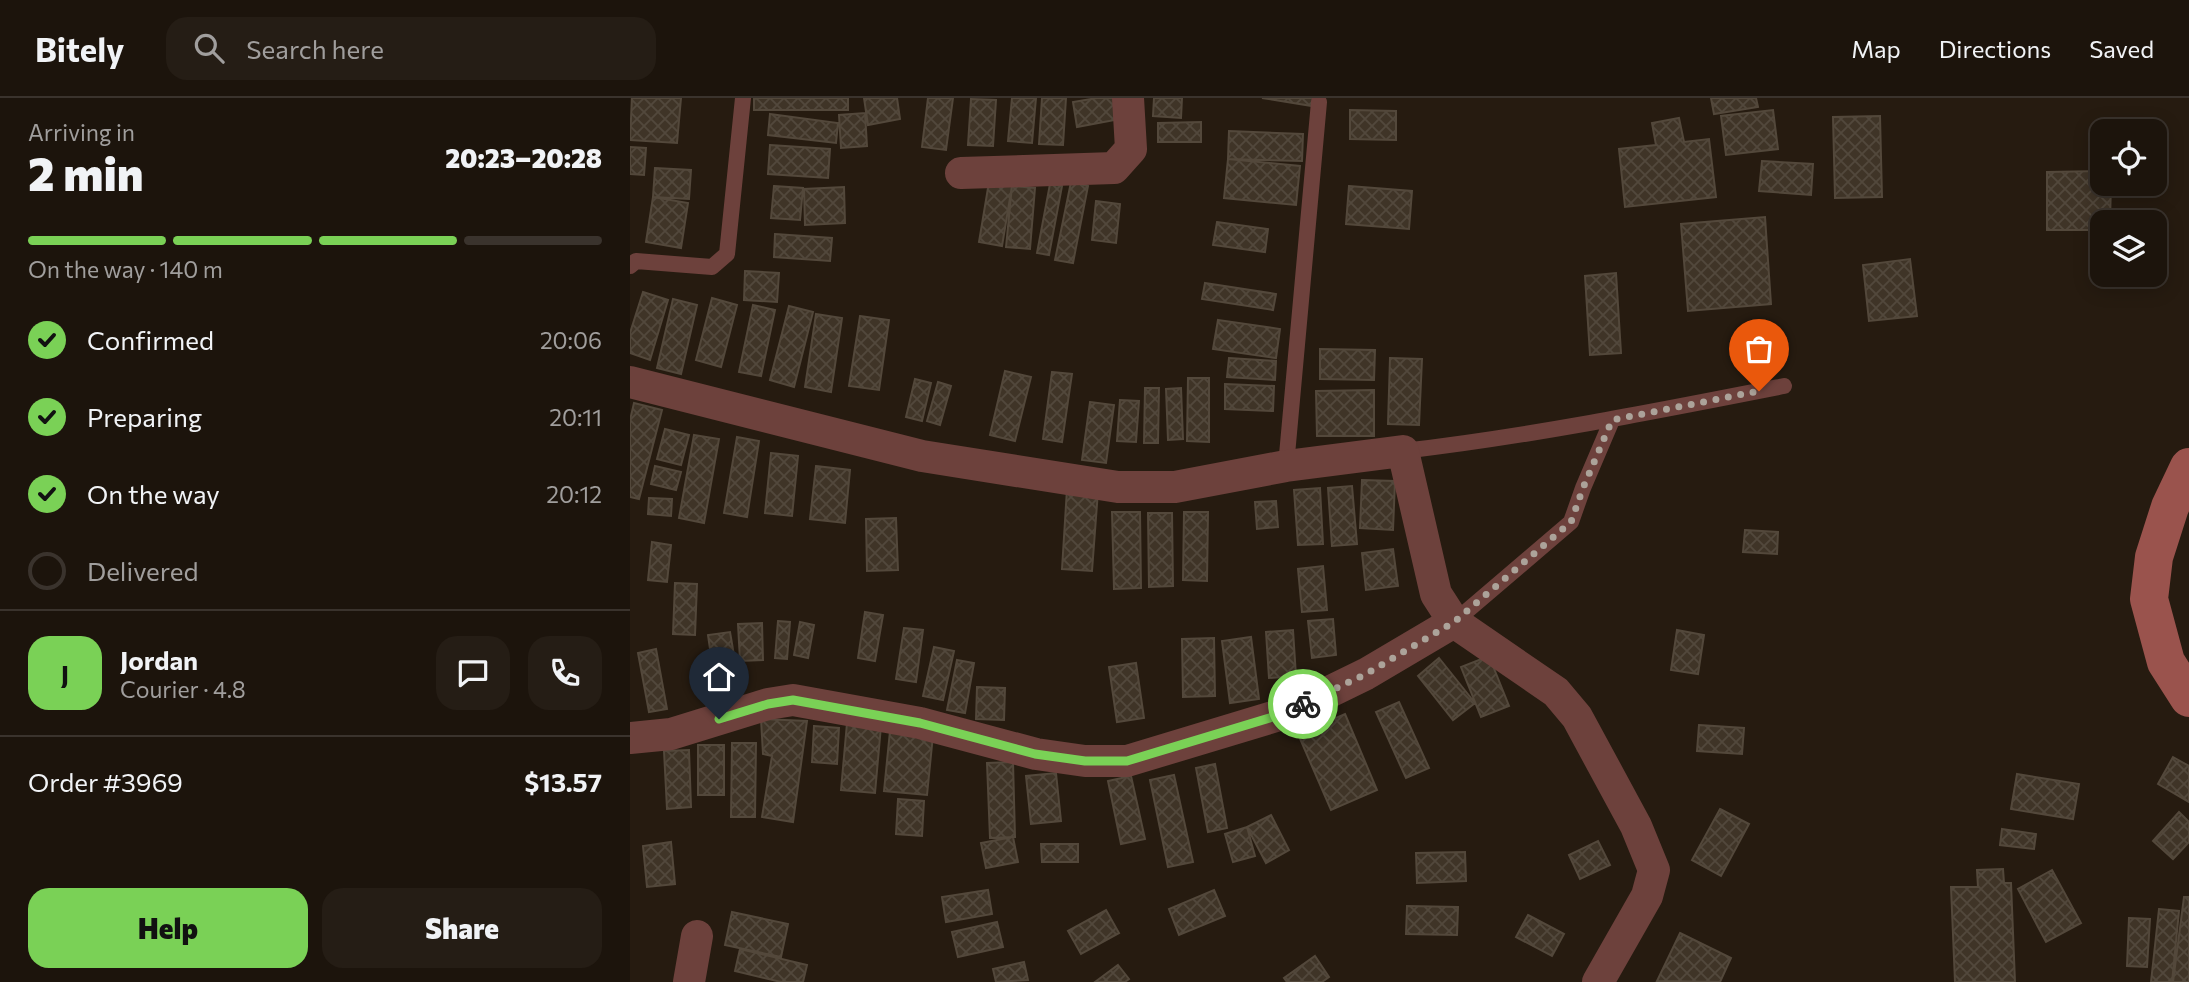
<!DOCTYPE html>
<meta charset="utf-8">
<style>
:root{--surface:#1c140c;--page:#251d15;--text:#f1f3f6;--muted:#a09e9d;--line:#3a332d;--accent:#7ad156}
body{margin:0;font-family:Commissioner,sans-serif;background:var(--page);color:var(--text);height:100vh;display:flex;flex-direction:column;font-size:26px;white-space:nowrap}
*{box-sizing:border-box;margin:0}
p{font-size:23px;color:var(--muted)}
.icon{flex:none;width:38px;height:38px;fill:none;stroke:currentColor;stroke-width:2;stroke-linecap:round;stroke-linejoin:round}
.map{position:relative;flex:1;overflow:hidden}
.drawer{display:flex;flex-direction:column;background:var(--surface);width:630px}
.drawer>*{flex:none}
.buttons{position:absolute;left:1460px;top:21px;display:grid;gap:14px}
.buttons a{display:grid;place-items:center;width:77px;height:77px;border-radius:14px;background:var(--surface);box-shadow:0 4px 18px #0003,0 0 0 2px var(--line);font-size:35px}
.pin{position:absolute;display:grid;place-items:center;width:60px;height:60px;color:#fff;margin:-72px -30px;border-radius:50% 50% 50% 0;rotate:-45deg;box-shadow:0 0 7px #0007}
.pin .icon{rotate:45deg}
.courier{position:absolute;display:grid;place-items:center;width:70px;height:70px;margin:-35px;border:5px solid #7ad156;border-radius:50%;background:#fff;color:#222;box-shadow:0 2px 9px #0007}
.summary em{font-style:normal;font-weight:800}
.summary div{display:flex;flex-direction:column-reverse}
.summary{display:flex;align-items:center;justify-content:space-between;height:119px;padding:0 28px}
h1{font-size:46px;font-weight:800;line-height:52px}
.bar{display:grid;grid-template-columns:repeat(4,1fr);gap:10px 7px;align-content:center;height:84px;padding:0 28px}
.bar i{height:9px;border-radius:5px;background:var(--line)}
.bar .on{background:var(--accent)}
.bar p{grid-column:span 4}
.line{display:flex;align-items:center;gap:18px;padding:0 28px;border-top:2px solid var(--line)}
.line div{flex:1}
.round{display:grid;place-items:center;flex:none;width:74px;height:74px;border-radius:21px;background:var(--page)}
ol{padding:0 28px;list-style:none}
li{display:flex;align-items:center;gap:21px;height:77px}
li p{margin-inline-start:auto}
li .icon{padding:7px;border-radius:50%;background:var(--accent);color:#111;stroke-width:4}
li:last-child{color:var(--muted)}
li i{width:38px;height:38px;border:4px solid var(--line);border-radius:50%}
.cta{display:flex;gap:14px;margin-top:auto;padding:14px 28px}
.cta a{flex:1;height:80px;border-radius:21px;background:var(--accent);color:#111;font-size:28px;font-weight:800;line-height:80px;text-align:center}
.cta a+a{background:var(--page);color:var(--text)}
header{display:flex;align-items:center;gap:42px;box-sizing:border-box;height:98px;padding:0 35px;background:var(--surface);border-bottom:2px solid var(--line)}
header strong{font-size:33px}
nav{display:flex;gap:38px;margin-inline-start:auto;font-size:24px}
.search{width:490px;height:63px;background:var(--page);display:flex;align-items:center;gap:18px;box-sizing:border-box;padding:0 24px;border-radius:21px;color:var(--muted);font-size:26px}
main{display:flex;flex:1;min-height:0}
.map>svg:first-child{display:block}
</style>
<header>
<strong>Bitely</strong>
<div class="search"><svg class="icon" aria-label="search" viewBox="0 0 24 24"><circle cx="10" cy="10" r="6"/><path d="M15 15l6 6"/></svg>Search here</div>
<nav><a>Map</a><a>Directions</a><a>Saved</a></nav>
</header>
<main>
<section class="drawer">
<div class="summary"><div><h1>2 min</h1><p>Arriving in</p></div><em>20:23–20:28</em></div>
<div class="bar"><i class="on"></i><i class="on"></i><i class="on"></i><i></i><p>On the way · 140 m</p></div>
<ol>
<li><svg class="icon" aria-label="check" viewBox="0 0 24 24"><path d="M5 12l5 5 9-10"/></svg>Confirmed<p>20:06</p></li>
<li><svg class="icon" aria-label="check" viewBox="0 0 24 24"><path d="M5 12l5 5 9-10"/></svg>Preparing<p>20:11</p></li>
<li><svg class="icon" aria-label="check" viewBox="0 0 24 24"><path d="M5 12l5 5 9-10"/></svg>On the way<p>20:12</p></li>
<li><i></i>Delivered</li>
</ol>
<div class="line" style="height:126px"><b class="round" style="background:var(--accent);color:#111">J</b><div><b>Jordan</b><p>Courier · 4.8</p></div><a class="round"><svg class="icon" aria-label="chat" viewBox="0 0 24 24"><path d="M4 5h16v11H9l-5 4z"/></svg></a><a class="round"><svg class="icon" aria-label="phone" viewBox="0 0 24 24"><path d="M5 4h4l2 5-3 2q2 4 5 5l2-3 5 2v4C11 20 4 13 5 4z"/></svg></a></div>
<div class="line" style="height:91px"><div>Order #3969</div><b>$13.57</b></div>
<div class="cta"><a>Help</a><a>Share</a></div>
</section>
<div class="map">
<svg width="1559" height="884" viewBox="0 0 1559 884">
<defs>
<pattern id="building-cross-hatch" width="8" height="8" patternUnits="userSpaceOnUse" patternTransform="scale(1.75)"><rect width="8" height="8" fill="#3f3427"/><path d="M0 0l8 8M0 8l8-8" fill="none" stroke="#52483c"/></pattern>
</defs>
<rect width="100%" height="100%" fill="#261b10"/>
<path fill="url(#building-cross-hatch)" stroke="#53483b" stroke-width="2" d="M2,0H51L47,45L0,42Z
M124,0H218V12H124Z
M234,0H267L270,21L238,27Z
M298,0H323L316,52L292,49Z
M382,0H406L402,45L378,43Z
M412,0H436L433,47L409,46Z
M467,0H487L490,21L447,29L443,4Z
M524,0H552L551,20L523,18Z
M632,0H684L682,8Z
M1081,0H1126L1128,9L1084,16Z
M341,1L366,2L363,48L338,47Z
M720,12L766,13V42L720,41Z
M1143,12L1148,51L1096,57L1091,18Z
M235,15L237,48L211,50L209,17Z
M140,16L208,25L206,45L138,37Z
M1250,18L1252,99L1205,100L1203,19Z
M1049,20L1054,44L1079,41L1086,99L995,109L989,51L1026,47L1022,25Z
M571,24V44H528V25Z
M599,33L673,36L672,63L598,61Z
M140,47L200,51L198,80L138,76Z
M0,49L16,50L14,77L0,76Z
M598,61L670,68L666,107L594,100Z
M1132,63L1183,66L1181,97L1129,93Z
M25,70L61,72L59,101L23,99Z
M1472,73V86H1481L1480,124H1472V132H1417V74Z
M359,84L382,88L372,148L349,144Z
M441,84L458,88L443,165L425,162Z
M420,86L432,88L419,157L407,155Z
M144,88L173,90L170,122L141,120Z
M382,88L405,90L400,151L376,149Z
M719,88L782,93L779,131L716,126Z
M214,89L215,125L175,127L174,91Z
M23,99L58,105L51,150L16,144Z
M466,103L490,106L486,145L462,142Z
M1135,119L1141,206L1058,213L1051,126Z
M587,124L638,131L635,154L583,147Z
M145,136L202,140L200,163L144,159Z
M1280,161L1287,218L1239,223L1233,167Z
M115,173L149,175L147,204L114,202Z
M986,175L991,255L960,257L955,178Z
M575,185L646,196L643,212L572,201Z
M13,194L38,202L20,262L0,255V235Z
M82,200L107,207L91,269L66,262Z
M43,201L67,207L51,276L27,270Z
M123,207L145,212L131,278L109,274Z
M159,208L183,214L164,289L140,282Z
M186,216L212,220L201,294L175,289Z
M230,218L259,222L249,292L219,288Z
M588,222L650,231L646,260L583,251Z
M690,251L745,252L744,282L690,281Z
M599,260L646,263L645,282L597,279Z
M760,260L792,261L789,327L758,326Z
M375,273L401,279L385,343L360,337Z
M422,274L442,276L432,344L413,341Z
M558,280H579V344L557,343Z
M285,281L301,285L292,323L276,319Z
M308,284L321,288L310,327L297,323Z
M595,286L644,288L643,313L595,311Z
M515,290H529L528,345H514Z
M551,290L553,341L538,342L536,291Z
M744,292V338H687L686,293Z
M490,302L509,303L506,344L487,343Z
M460,304L484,307L476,365L452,362Z
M4,305L32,312L9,401L0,399V322Z
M35,331L59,337L51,367L27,361Z
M64,337L89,341L74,425L49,420Z
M107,339L129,343L117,419L94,415Z
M141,355L168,358L162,418L135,415Z
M25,368L51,374L46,392L21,386Z
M186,368L220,372L215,425L180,421Z
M732,382L765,383L763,432L730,430Z
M722,388L727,446L702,448L698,390Z
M690,390L693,446L668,447L664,392Z
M437,391L468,393L462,473L432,471Z
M19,400L42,401L41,418L18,416Z
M646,403L648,429L627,431L625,404Z
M482,414H510L511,490L484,491Z
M554,414H578L577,483L553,482Z
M518,415H542L543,488L519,489Z
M266,420L268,472L237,473L236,421Z
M1115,432L1148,434L1147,456L1113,454Z
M22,444L41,447L37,484L18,482Z
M763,451L768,488L736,492L732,455Z
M693,468L697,512L672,514L668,471Z
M45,485L67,486L65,537L43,536Z
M235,514L253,517L245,563L228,560Z
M703,521L706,557L682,560L678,523Z
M148,523L160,524L157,561L145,560Z
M170,524L184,527L178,560L164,557Z
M132,525L133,562L110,563L108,526Z
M274,530L293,532L286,584L266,581Z
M663,532L666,578L639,580L636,534Z
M1047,532L1074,537L1068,576L1041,572Z
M100,534L106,569L83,572L78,537Z
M621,539L629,601L600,605L592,543Z
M584,540L585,598L553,599L552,541Z
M304,549L324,553L313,602L293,598Z
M26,551L37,611L19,614L8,555Z
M859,558L879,608L851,619L831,569Z
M809,560L845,605L823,622L788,578Z
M327,562L344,565L335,615L317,612Z
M506,565L514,620L487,624L479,569Z
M347,589L375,590L374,622L346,621Z
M769,604L799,670L776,680L746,614Z
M715,616L747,692L701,712L668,636Z
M131,621L177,623L163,724L132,719L142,658L133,656Z
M217,625L251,628L245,695L211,692Z
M1069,627L1114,630L1112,656L1067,653Z
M184,628L209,630L207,666L182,664Z
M260,633L303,637L297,697L254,693Z
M102,645H126L125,719H101Z
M68,647H94V697H68Z
M59,652L61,709L37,711L34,653Z
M1543,659L1559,668V704L1528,686Z
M383,664L385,739L360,740L357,665Z
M585,666L597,730L578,734L566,670Z
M426,675L431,723L401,726L396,678Z
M1387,676L1449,686L1443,721L1381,711Z
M544,677L563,764L538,769L520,682Z
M501,678L515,741L491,746L478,683Z
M268,701L294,703L292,738L266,736Z
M1090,711L1119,726L1091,778L1062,762Z
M1549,714L1559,724V744L1543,761L1523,743Z
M641,717L659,752L636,765L617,729Z
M617,729L625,758L603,764L595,736Z
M1372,731L1406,736L1404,751L1370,747Z
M383,739L388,764L356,770L351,745Z
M968,743L980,767L950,781L939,757Z
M41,744L45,786L17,789L13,748Z
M411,746H448V764H412Z
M835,754L836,783L787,785L786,755Z
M1373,771L1374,785H1381L1385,884H1325L1321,789H1348L1347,772Z
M1422,772L1451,825L1416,844L1388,791Z
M358,792L362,816L316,824L312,799Z
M584,792L595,818L549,837L539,811Z
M1554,799H1559V884H1543Z
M777,808L828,809L827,837L776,836Z
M1529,811L1549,813L1542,884H1521Z
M476,812L489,835L451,856L438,833Z
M102,814L158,826L151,859L95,847Z
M898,817L934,836L922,858L886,839Z
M1499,820L1520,821L1517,869L1497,868Z
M367,824L373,849L328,859L322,834Z
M1050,835L1101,860L1090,884L1027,883Z
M110,851L177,867L173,884H151L105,873Z
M685,858L699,879L692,884H657L654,880Z
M394,864L398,882L366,884L363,871Z
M488,867L499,881L495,884H465Z"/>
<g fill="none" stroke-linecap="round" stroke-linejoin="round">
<path stroke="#6d413c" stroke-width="16" d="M0,168L6,163L82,169L97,156L113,0
M773,353C901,338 1027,313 1154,288
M656,368L689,4
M824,524L941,424L953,390L982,322"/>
<path stroke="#6d413c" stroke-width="32" d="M331,75L484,70L501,51L498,0
M0,284L292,358L488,389H545L656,368L773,353L806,496L824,524L926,594L947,619L1006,728L1024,772L1017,798L968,884
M0,640L41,636L138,606L163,602L290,625L406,656L455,663H497L656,615L736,576L824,524
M59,884L67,838"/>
<path stroke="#9a534d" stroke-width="38" d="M1559,369L1540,409L1524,459L1519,501L1536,564L1559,600"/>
</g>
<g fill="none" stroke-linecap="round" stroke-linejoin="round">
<path stroke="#aca39a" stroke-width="7" stroke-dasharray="0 12.6" d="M673,606L736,576L824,524L941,424L953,390L982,322L1129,293"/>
<path stroke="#7ad156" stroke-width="9" d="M89,621L138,606L163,602L290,625L405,656L455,663H497L656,615L673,606"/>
</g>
</svg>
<div class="buttons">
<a><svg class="icon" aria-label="locate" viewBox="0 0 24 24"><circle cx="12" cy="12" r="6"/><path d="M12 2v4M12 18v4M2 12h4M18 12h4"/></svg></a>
<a><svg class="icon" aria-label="layers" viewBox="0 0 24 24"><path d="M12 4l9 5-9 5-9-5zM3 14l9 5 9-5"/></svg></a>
</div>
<div class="pin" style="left:1129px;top:293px;background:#ea580c"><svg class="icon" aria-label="bag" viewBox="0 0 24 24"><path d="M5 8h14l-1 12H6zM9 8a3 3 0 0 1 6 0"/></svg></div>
<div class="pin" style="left:89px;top:621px;background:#1f2937"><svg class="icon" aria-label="home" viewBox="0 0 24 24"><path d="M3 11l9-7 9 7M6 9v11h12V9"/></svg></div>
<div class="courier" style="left:673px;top:606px"><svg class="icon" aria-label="bike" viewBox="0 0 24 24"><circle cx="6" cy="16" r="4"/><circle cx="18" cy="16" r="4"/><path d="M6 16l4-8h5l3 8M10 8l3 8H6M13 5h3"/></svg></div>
</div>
</main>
